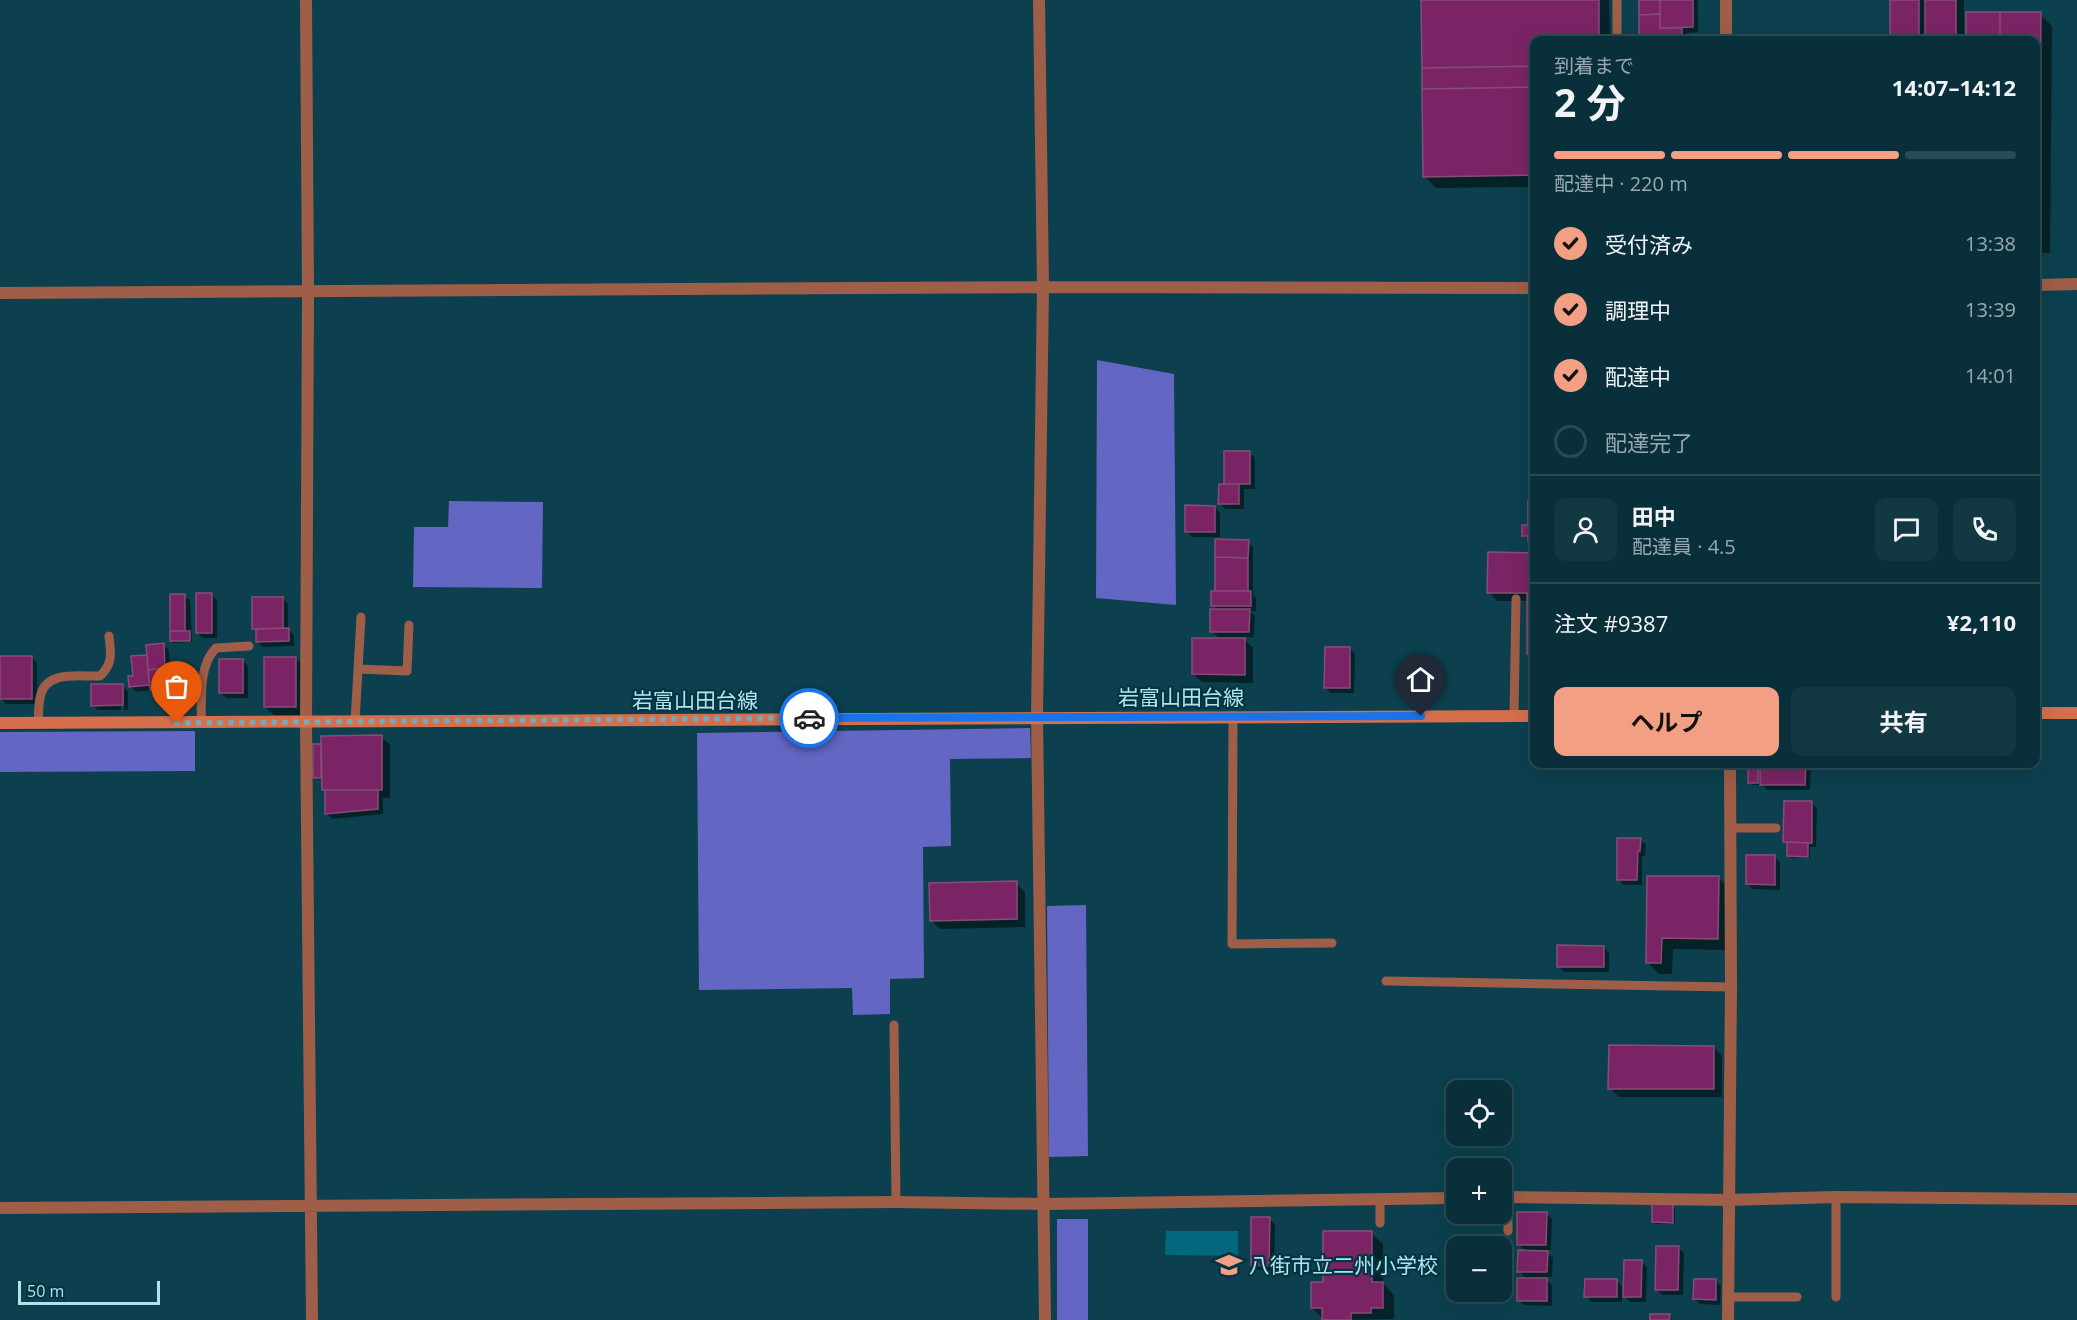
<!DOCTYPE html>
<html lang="ja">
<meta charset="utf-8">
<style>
:root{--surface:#09303a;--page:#123842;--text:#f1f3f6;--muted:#99a9af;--line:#294b54;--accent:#f39f83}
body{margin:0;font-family:"Open Sans","Noto Sans JP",sans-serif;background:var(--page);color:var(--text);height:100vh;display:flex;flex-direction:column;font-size:22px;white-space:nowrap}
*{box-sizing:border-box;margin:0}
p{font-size:20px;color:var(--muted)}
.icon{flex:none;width:33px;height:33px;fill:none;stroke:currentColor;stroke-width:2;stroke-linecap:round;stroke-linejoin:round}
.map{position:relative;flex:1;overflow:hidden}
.drawer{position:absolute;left:1530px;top:36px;width:510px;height:732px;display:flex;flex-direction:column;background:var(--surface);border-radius:12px;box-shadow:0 6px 24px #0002,0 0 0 2px var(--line)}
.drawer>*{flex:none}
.buttons{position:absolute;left:1446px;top:1080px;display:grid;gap:12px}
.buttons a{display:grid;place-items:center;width:66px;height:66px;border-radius:12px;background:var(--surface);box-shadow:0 6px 24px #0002,0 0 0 2px var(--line);font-size:30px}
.scale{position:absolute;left:18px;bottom:15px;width:142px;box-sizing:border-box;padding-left:6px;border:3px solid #b6e0ed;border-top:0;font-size:16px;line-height:21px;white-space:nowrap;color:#b6e0ed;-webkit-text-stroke:4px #003643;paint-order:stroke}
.pin{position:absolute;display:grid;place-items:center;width:51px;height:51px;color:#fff;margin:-62px -26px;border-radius:50% 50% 50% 0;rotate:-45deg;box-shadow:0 0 6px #0007}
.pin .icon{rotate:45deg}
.courier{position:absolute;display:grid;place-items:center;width:60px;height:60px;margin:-30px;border:4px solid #1a73e8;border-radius:50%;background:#fff;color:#222;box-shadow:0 2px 8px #0007}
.overview em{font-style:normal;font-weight:700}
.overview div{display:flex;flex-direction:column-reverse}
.overview{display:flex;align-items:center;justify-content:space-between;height:102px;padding:0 24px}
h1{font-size:39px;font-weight:700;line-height:45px}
.bar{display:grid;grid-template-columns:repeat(4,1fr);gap:9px 6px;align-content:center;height:72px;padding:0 24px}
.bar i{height:8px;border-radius:4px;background:var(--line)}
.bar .selected{background:var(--accent)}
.bar p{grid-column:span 4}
.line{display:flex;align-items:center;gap:15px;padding:0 24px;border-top:2px solid var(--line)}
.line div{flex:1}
.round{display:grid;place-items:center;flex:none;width:63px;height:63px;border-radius:12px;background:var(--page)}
ol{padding:0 24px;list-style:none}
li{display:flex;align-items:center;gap:18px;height:66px}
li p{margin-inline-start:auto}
li .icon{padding:6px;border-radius:50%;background:var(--accent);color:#111;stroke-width:4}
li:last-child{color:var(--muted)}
li i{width:33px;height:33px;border:3px solid var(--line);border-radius:50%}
.button{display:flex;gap:12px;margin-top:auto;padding:12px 24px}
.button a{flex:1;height:69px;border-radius:12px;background:var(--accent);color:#111;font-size:24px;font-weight:700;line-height:69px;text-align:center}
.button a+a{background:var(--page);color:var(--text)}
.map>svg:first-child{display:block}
</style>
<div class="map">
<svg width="2077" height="1320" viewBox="0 0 2077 1320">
<rect width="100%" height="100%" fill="#0c404e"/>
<path fill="#6366c3" d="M1097,360L1174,374L1176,605L1096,598Z
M449,501L543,502L542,588L413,587L414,527H448Z
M1030,728L1031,758L950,759L951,846L923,847L924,978L890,979V1014L853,1015L852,988L699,990L697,733Z
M195,731V771L0,772V732Z
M1086,905L1088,1156L1049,1157L1047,906Z
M1057,1219H1088V1320H1057Z"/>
<path fill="#03677d" d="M1166,1231H1238V1256L1165,1255Z"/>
<path fill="#0007" d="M1423,0H1609L1610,40H1534V187L1436,188L1424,176Z
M1640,0H1698V32L1687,33V40H1641Z
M1892,0H1964V40H1891Z
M1967,14H2040L2052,26L2050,253H2036V40H1967Z
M1249,452L1255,458V489H1244V509H1225L1220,503L1225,485Z
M1530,502H1534V546L1524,535L1529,526Z
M1215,507L1220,513V537H1192L1187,531Z
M1248,542L1253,547V595L1256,598V611H1250L1255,616L1254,637H1242L1253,648V683L1202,682L1193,674L1220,639L1211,631L1218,610L1213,605L1216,592Z
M1489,554H1534V659L1528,653L1529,601H1497L1489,592Z
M211,595L217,600V638H203L197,633Z
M184,596L190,601L192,642L174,643L171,640Z
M282,598L288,604V629L294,635V646L263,647L257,641V631L254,628Z
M163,645L169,650L170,673L164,674L165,687L154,688V691H166L153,692L152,690L136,692L130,686L134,677L148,657Z
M1350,648L1355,654L1354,693H1331L1326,688Z
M32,657L37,663V704H6L1,698L0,693Z
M296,658L304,667V715H274L265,707Z
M242,660L248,666V698H226L221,693Z
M122,686L128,691V710H124V689H121V710H98L93,705Z
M381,737L390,745V798H383V814L332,819L326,813V793L323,790V779L317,780L315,777V746Z
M1762,764H1808L1811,766L1810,790H1767L1762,785H1752L1749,783L1758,769L1762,773Z
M1811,803L1817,808L1816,847H1810V858H1791L1788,856L1789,846L1785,842Z
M1640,839L1646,845L1645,856H1642V885H1624L1618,879Z
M1775,857L1780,862V890L1753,889L1748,884Z
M1648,877L1719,878L1730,889L1729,950L1673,949L1672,974H1659L1647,962Z
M1016,883L1025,892V927L940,929L931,920Z
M1604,947L1609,953V972H1564L1558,966Z
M1714,1047L1722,1056V1097H1619L1610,1088Z
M1672,1206L1675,1208V1224H1655L1653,1222Z
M1546,1213L1552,1219L1551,1250H1544L1553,1258L1552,1277H1543L1552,1285V1306L1524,1305L1518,1300L1527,1279L1519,1271L1526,1252L1518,1244Z
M1269,1219L1275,1224L1274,1270H1258L1252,1265Z
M1371,1233L1383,1244V1283L1394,1295V1319L1324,1320L1312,1308L1324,1284Z
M1678,1248L1684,1253L1683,1295H1662L1657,1290Z
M1641,1262L1647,1267L1646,1302H1630L1625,1297Z
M1616,1281L1622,1286V1302H1591L1586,1296Z
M1715,1281L1721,1286L1720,1305L1700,1304L1695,1299Z"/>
<path fill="#7b2465" stroke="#874d75" stroke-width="1.5" d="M1421,0H1599V40H1534V66L1422,68Z
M1639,0H1660V14L1639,15Z
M1660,0H1693V27L1660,28Z
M1890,0H1919V40H1890Z
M1925,0H1956V40H1925Z
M1966,12H2000V40H1966Z
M2000,12H2041L2039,242H2036V40H2000Z
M1660,14V28H1682V40H1639V15Z
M1534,66V87L1422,89V68Z
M1534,87V175L1423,177L1422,89Z
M1224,451H1250V484H1224Z
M1219,484H1239V504H1218Z
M1528,501H1534V541H1528V536H1522V525H1528Z
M1185,505L1215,506V532H1185Z
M1215,539L1249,540L1248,558L1215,557Z
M1488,552L1534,553V593H1487Z
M1215,557L1248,558V591H1215Z
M1211,591H1251V606H1211Z
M196,593H212V633H196Z
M1527,593H1534V654H1527Z
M170,594H185V631H170Z
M252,597H283V628L252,629Z
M1210,609H1250L1249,632H1210Z
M289,628V641L256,642V629Z
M170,631H190V641H170Z
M1192,638H1245V675L1192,674Z
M164,643L165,668L148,670L146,645Z
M1325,647H1350V688H1324Z
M147,655L149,685L129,687L128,676H133L131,656Z
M0,656H32V699H0Z
M264,657H296V707H264Z
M219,659H243V693H219Z
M162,668L164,689L150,690L148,670Z
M91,684H123V705L91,706Z
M382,735V790H322L321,736Z
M313,744H321V778H313Z
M1760,764H1806L1805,785H1760Z
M1748,767L1758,768V783H1748Z
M325,790H378V809L325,814Z
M1784,801H1812V843L1783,842Z
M1617,838H1641L1640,851H1638L1637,880H1617Z
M1787,842L1808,843V857L1787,856Z
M1746,855H1775V885L1746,884Z
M1647,876H1719L1718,939L1662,938L1661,963H1646Z
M1017,881V919L930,921L929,883Z
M1557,945L1604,946V967H1557Z
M1609,1045L1714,1046V1089H1608Z
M1652,1204H1673V1223L1652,1222Z
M1517,1212H1547L1546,1245H1517Z
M1251,1217H1270L1269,1266L1251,1265Z
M1323,1231H1372V1282H1383V1308H1371V1313H1351V1320H1322V1308H1311V1282H1323Z
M1656,1246H1679L1678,1290H1655Z
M1518,1250L1548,1251L1547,1272H1517Z
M1624,1260H1642L1641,1297H1623Z
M1517,1278H1547V1301H1517Z
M1585,1279H1617V1297H1584Z
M1694,1279H1716V1300L1693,1299Z
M1650,1314H1670L1669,1320H1650Z"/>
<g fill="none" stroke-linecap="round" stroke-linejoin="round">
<path stroke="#9f5e48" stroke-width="9" d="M1617,40V0
M358,669L407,671L409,625
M1233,716L1232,944L1332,943
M1514,716L1516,599
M355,722L361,617
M38,723C39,714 38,703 41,694C48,670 80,677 100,676C113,664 111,653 109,636
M201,723C202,699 198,666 216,648L249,646
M1730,828H1776
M1386,981L1731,987
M894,1025L896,1202
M1508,1197V1231
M1836,1197V1297
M1380,1223V1199
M1728,1297H1797"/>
<path stroke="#9f5e48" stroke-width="12" d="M306,0L308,291L306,723L312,1320
M1039,0L1043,287L1037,716L1045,1320
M1726,0V40
M2036,285L2077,284
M0,293L1043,287L1534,288
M1502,1197L1729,1200L1836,1197L2077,1199
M0,1208L896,1202L1045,1204L1456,1198
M1728,1320L1731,987L1730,764"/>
<path stroke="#d56f4c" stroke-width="12" d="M2036,713H2077
M0,723C512,722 1023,717 1534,716"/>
</g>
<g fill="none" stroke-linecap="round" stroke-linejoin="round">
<path stroke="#7aa8b5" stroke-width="6" stroke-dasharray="0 10.8" d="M177,723L809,718"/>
<path stroke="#1a73e8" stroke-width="8" d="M809,718L1421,716"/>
</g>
<defs>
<g id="school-bare" transform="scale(2.07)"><path d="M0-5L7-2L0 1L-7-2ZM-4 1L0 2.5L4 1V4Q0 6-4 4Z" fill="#f39f83" stroke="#003643" stroke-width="2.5" paint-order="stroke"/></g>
</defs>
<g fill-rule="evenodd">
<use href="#school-bare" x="1229" y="1265"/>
</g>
<g text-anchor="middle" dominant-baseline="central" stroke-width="4.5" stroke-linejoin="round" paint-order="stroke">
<g font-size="21" fill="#b6e0ed" stroke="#003643">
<text x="1181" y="697">岩富山田台線</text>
<text x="695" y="700">岩富山田台線</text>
</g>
<g font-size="21" fill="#b6e0ed" stroke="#003643" text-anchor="start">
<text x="1249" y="1265">八街市立二州小学校</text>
</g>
</g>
</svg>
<div class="buttons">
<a><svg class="icon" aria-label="locate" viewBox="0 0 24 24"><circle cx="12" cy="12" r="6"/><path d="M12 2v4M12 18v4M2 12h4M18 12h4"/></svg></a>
<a>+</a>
<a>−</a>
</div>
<div class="scale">50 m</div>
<div class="pin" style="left:177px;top:723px;background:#ea580c"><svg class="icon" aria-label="bag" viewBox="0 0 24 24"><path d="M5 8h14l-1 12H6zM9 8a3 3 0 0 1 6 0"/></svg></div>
<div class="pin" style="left:1421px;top:716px;background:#1f2937"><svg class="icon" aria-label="home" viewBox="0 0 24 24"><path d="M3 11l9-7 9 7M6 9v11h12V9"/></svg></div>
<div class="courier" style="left:809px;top:718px"><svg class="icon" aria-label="car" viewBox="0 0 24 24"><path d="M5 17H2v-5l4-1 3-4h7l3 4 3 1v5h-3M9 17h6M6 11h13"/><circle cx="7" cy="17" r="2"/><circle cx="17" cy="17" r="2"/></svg></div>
<section class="drawer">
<div class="overview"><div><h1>2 分</h1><p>到着まで</p></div><em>14:07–14:12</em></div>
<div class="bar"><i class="selected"></i><i class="selected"></i><i class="selected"></i><i></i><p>配達中 · 220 m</p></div>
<ol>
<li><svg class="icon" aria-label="check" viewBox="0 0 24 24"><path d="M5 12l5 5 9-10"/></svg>受付済み<p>13:38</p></li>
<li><svg class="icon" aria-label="check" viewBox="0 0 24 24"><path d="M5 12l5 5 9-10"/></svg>調理中<p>13:39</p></li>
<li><svg class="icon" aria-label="check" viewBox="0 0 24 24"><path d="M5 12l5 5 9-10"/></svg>配達中<p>14:01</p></li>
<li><i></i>配達完了</li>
</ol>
<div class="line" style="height:108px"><a class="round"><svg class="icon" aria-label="person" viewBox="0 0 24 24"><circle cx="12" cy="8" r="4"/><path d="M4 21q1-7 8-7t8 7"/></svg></a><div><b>田中</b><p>配達員 · 4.5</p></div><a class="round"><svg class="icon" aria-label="chat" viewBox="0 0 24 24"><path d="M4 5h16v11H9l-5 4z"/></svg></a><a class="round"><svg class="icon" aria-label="phone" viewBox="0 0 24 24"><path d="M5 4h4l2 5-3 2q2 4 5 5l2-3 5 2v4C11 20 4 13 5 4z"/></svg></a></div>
<div class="line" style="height:78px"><div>注文 #9387</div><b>¥2,110</b></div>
<div class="button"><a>ヘルプ</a><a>共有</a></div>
</section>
</div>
